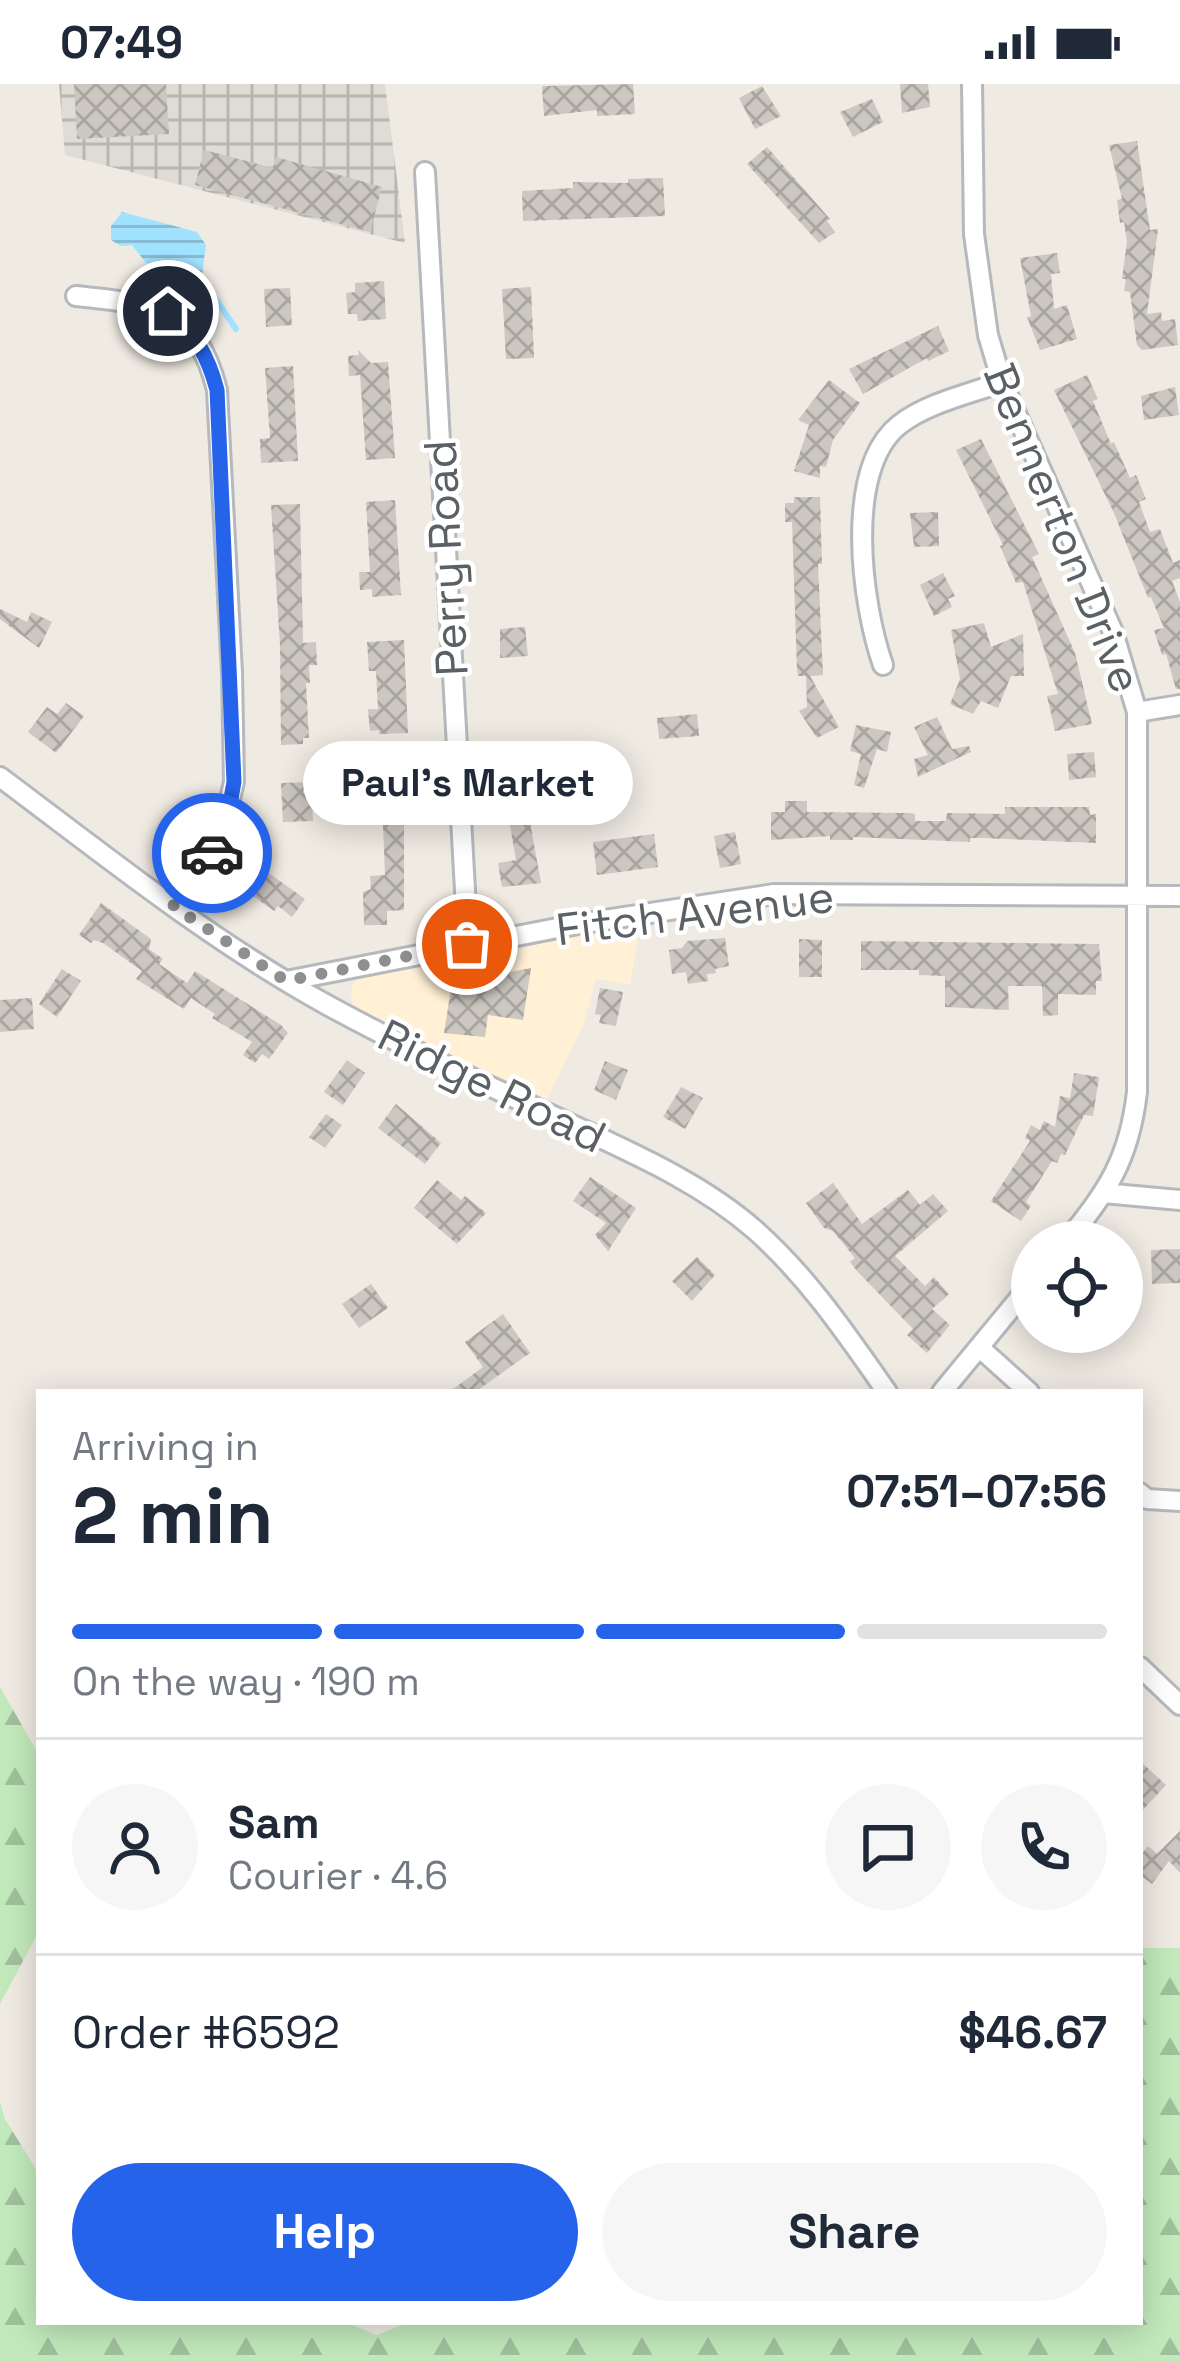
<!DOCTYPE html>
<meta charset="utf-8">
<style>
:root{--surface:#fff;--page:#f6f6f7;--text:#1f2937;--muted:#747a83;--line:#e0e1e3;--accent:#2563eb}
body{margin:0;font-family:"Space Grotesk",sans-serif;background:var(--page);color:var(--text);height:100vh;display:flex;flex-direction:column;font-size:45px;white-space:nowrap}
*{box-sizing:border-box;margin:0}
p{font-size:39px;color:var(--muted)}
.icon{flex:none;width:66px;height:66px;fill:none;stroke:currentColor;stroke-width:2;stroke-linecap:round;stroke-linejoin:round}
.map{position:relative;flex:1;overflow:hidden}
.drawer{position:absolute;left:36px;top:1305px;width:1107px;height:936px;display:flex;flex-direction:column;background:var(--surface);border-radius:0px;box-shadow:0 6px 30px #0003}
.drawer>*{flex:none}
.controls{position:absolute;left:1011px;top:1137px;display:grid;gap:24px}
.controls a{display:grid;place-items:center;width:132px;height:132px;border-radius:50%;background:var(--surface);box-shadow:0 6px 30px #0003;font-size:60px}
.pin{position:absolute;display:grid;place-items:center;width:102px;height:102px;color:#fff;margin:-51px;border:6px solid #fff;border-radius:50%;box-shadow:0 3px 12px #0007}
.courier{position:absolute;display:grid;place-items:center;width:120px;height:120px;margin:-60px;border:9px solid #2563eb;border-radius:50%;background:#fff;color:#222;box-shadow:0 3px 15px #0007}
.bubble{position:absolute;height:84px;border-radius:42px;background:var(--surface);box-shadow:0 6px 30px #0003;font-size:39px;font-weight:700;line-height:84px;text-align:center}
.overview em{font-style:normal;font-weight:700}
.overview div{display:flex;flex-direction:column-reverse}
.overview{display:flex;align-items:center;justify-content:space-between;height:204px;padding:0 36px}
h1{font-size:78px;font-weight:700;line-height:90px}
.bar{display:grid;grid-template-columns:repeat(4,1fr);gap:18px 12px;align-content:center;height:144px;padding:0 36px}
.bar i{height:15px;border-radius:9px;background:var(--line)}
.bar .selected{background:var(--accent)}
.bar p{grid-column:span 4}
.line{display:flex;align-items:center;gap:30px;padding:0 36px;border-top:3px solid var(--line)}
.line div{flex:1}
.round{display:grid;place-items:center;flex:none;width:126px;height:126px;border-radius:63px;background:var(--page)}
.button{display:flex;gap:24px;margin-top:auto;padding:24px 36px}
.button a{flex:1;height:138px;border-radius:72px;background:var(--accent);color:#fff;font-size:48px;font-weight:700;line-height:138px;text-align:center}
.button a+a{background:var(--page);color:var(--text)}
.status{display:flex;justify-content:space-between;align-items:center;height:84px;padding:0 60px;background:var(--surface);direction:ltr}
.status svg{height:33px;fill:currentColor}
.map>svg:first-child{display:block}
</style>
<div class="status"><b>07:49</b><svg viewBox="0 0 49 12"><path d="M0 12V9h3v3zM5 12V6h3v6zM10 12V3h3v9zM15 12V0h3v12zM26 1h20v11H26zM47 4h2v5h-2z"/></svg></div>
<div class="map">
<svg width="1180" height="2277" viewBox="0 0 1180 2277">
<defs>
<pattern id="industrial-grid" width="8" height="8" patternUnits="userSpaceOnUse" patternTransform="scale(3)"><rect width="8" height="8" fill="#dfdcd6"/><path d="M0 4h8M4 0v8" fill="none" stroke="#b8b6b1"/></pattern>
<pattern id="forest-firs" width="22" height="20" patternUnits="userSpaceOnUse" patternTransform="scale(3)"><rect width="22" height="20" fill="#c1e9bb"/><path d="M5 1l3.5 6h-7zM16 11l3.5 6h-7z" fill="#a0c09c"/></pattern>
<pattern id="water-rules" width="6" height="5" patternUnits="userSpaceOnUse" patternTransform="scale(3)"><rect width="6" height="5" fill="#a1e2ff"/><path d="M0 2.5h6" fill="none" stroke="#86bbd2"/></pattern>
<pattern id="building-cross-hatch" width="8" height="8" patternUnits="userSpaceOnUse" patternTransform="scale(3)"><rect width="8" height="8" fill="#ccc7c0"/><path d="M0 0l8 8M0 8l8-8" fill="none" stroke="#a9a5a0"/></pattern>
</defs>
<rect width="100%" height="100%" fill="#efeae2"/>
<path fill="#fff0d6" d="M641,838L630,901L596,895L583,942L547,1016L388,942L353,921L351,911L352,902L361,890Z"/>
<path fill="url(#industrial-grid)" d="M59,0H385L405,159L65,71Z"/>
<path fill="url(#forest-firs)" d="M0,1603L39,1671V1847L0,1920Z
M1140,1864H1180V2277H0V2018L5,2035L39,2090V2238H345L377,2251L409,2238H1140Z"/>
<path fill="url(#water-rules)" d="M122,128L197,148L206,161L202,191L146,179L132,161L121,162L111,156V142Z"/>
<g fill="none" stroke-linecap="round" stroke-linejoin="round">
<path stroke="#a1e2ff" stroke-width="6" d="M200,192L236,245"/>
</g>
<path fill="url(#building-cross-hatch)" d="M74,0H166L169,50L77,55Z
M633,0L635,30L597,32V26L544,32L542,2Z
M900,0H928L930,23L902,29Z
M762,2L781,32L755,45L739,14Z
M872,15L883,38L853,53L840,28Z
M1137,57L1150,146L1158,145L1147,230L1161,228L1162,237L1175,235L1178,261L1142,266L1137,261L1130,208L1124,207L1126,195H1122L1127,158L1124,138L1120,139L1117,116L1122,115L1109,61Z
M767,63L830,135L827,137L835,148L819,159L747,80Z
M204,66L273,84L276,73L382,103L370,148L195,101Z
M663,94L665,132L523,137L522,107L573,104V98L628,99V95Z
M1057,169L1060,189L1051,190L1054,225L1067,221L1077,255L1040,266L1027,233L1031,232L1020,174Z
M384,197L386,235L358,237L357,230H348L346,209L355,208V199Z
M531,203L534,274L506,275L502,205Z
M290,204L292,241L266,243L264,205Z
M938,242L949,267L928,277L927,274L863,310L849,285Z
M358,266L371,279L388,278L395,374L366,376L360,291L349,292L348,272L359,271Z
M293,282L298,377L261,379L260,355L270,354L265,284Z
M1087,291L1098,315L1093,317L1111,360L1114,358L1130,394L1136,391L1146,415L1139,418L1150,448L1160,445L1173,479L1180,476V494L1172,497L1180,518V605H1176L1166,570L1162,571L1154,546L1164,544L1151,513L1148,514L1114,429L1054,306Z
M829,296L860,319L833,356L826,383L820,382V394L794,387L809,341L798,336Z
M1175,303L1179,331L1144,336L1141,312Z
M981,355L1039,470L1032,473L1075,569L1092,640L1055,647L1047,612L1058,610L1023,498L1016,499L1000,462L1003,461L956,366Z
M794,413H820L822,480H818L823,591L810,592L839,643L817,654L799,627L807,623L806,592H798L797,586L792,438H785V419H794Z
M395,416L401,511L372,513V505L360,506L359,488H370L366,418Z
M300,420L303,559L316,558L317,581H309L310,599H306L309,654H303V660L281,661L280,561L271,421Z
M938,428L939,462L914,463L910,429Z
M943,489L955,512L948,515L952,523L934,532L920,501Z
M0,525L27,538L31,528L52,538L39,564L0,535Z
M984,539L991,563L1023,550L1024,592H1011L998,624L981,617L973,630L950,620L960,595L951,546Z
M525,543L528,572L500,574V545Z
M404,556L408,649L379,650V646L370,647L368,625H378L376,587H369L367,558Z
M66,619L84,632L56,669L28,648L47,623L57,630Z
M697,630L699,652L659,655L657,634Z
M937,633L952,665L969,662L971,668L918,693L914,675L928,671L914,643Z
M856,641L891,648L887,668L877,665L864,704L854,701L861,670L850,667Z
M1094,668L1096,693L1069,696L1067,670Z
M409,690L412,729H404V826L387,827V841H364L363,808L371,805L370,792L385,791L381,692Z
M311,698L313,737L283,738L281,699Z
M785,717H807V728L910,729L915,730V737H946L947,729L1005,730V723H1089L1090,731L1096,730V759L982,754H970V758L853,753V756H830V752L771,756V728H785Z
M530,738L541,799L502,803L498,779L516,776L510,741Z
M735,748L741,780L720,784L714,752Z
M654,750L658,783L597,791L593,758Z
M249,775L305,815L292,833L278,822L274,827L233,798Z
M101,819L151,855L149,865L163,875L159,880L187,899L195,887L281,941L288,949L269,975L262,970L255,979L243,971L252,958L212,934L215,930L191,914L184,925L136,895L142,887L103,859L94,856L91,859L79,851Z
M725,854L729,882L715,885L716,889L707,890L708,897L688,900L686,888L672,890L669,866L682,864L687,857Z
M799,855L822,856V893H799Z
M861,857L1099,860L1102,897H1096V911L1058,910V931L1043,932L1042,902H1008L1009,926L945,923V892L919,891V886H861Z
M531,884L523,936L488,931L485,953L444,949L453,892L499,899L500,890Z
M62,885L81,897L57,933L39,920Z
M600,904L623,908L616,942L599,939L601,931L595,930Z
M32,914L34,945L0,948V916Z
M347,976L365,989L343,1021L324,1008Z
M605,977L628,986L616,1016L594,1006Z
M1074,989L1099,993L1093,1032L1084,1031L1065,1071L1061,1070L1057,1079L1052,1077L1026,1118L1031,1122L1021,1137L991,1117L1030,1057L1025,1054L1031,1041L1040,1046L1044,1037L1055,1043L1060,1012L1070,1014Z
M681,1003L703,1014L685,1045L663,1033Z
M396,1020L441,1059L425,1080L378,1044Z
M326,1030L342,1041L325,1064L309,1053Z
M590,1093L636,1124L608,1167L595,1151L606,1139L573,1117Z
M437,1096L461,1116L465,1112L486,1129L457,1160L414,1124Z
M833,1099L862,1140L908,1106L920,1121L933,1110L948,1127L895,1172L925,1202L934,1193L949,1210L932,1225L950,1241L927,1269L907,1251L913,1245L857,1187L850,1178L855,1174L833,1147L824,1144L806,1119Z
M1180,1165V1199L1152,1200L1151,1166Z
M697,1173L715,1191L692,1217L672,1197Z
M371,1200L388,1224L359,1244L342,1220Z
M503,1230L530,1269L475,1308H449L483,1283L465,1258Z
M1140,1677L1166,1701L1140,1729Z
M1180,1747V1789L1169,1777L1152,1800L1140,1791V1772L1148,1762L1157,1770Z"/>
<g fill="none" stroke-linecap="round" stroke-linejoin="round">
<g stroke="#b5b9be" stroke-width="24">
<path id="street" d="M972,0L974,150L988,251L1002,298L1113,548L1137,628V1008C1129,1076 1108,1106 1066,1158
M425,88L468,860
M76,212C152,220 196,222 217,306L232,589L234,698L222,748L173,822
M883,581C862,521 843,386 899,341C927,319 969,310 1002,298
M1137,628L1180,621
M0,693C107,773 212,858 329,922C406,964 487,1001 566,1038C632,1069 700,1098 755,1146C808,1193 847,1251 887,1308
M286,897L578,840L774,810L1180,812
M1103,1109L1180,1116
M980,1264L1029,1308
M942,1308L1032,1199
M1140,1409L1147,1415L1180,1417
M1140,1583L1180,1621"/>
</g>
<use href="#street" stroke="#fff" stroke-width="18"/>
</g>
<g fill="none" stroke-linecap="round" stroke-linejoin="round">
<path stroke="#8e9090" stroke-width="12" stroke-dasharray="0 21.6" d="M212,769L173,822L286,897L467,860"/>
<path stroke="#2563eb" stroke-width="15" d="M168,227C195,249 208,272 217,306L234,698L228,731L212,769"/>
</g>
<g text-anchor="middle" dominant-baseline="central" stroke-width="9" stroke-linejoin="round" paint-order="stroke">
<g font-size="45" fill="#5a6064" stroke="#fff">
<text transform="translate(1063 444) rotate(68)">Bennerton Drive</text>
<text transform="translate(446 474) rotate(-93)">Perry Road</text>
<text transform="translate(695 829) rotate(-7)">Fitch Avenue</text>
<text transform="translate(492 1002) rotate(26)">Ridge Road</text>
</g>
</g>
</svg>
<div class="controls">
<a><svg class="icon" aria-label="locate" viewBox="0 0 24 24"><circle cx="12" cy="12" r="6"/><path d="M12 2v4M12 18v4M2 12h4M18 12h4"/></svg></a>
</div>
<div class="pin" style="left:467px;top:860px;background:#ea580c"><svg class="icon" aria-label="bag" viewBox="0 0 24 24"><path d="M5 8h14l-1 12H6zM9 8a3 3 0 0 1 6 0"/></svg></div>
<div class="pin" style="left:168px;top:227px;background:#1f2937"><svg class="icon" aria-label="home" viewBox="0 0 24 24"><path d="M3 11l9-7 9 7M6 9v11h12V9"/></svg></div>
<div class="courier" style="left:212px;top:769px"><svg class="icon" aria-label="car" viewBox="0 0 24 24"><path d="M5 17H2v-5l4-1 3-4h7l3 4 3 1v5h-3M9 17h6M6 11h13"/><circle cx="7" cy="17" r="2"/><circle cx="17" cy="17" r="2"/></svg></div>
<div class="bubble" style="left:303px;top:657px;width:330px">Paul’s Market</div>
<section class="drawer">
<div class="overview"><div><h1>2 min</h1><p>Arriving in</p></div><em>07:51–07:56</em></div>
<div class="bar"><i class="selected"></i><i class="selected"></i><i class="selected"></i><i></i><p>On the way · 190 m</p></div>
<div class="line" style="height:216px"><a class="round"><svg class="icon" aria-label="person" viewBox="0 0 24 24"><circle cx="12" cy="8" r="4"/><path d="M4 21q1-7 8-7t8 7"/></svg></a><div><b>Sam</b><p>Courier · 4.6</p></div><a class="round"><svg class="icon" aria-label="chat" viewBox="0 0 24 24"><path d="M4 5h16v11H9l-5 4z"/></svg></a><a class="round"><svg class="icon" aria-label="phone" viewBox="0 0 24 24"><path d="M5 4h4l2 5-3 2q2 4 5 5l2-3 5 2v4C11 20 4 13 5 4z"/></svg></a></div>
<div class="line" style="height:156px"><div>Order #6592</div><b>$46.67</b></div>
<div class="button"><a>Help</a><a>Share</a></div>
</section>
</div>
